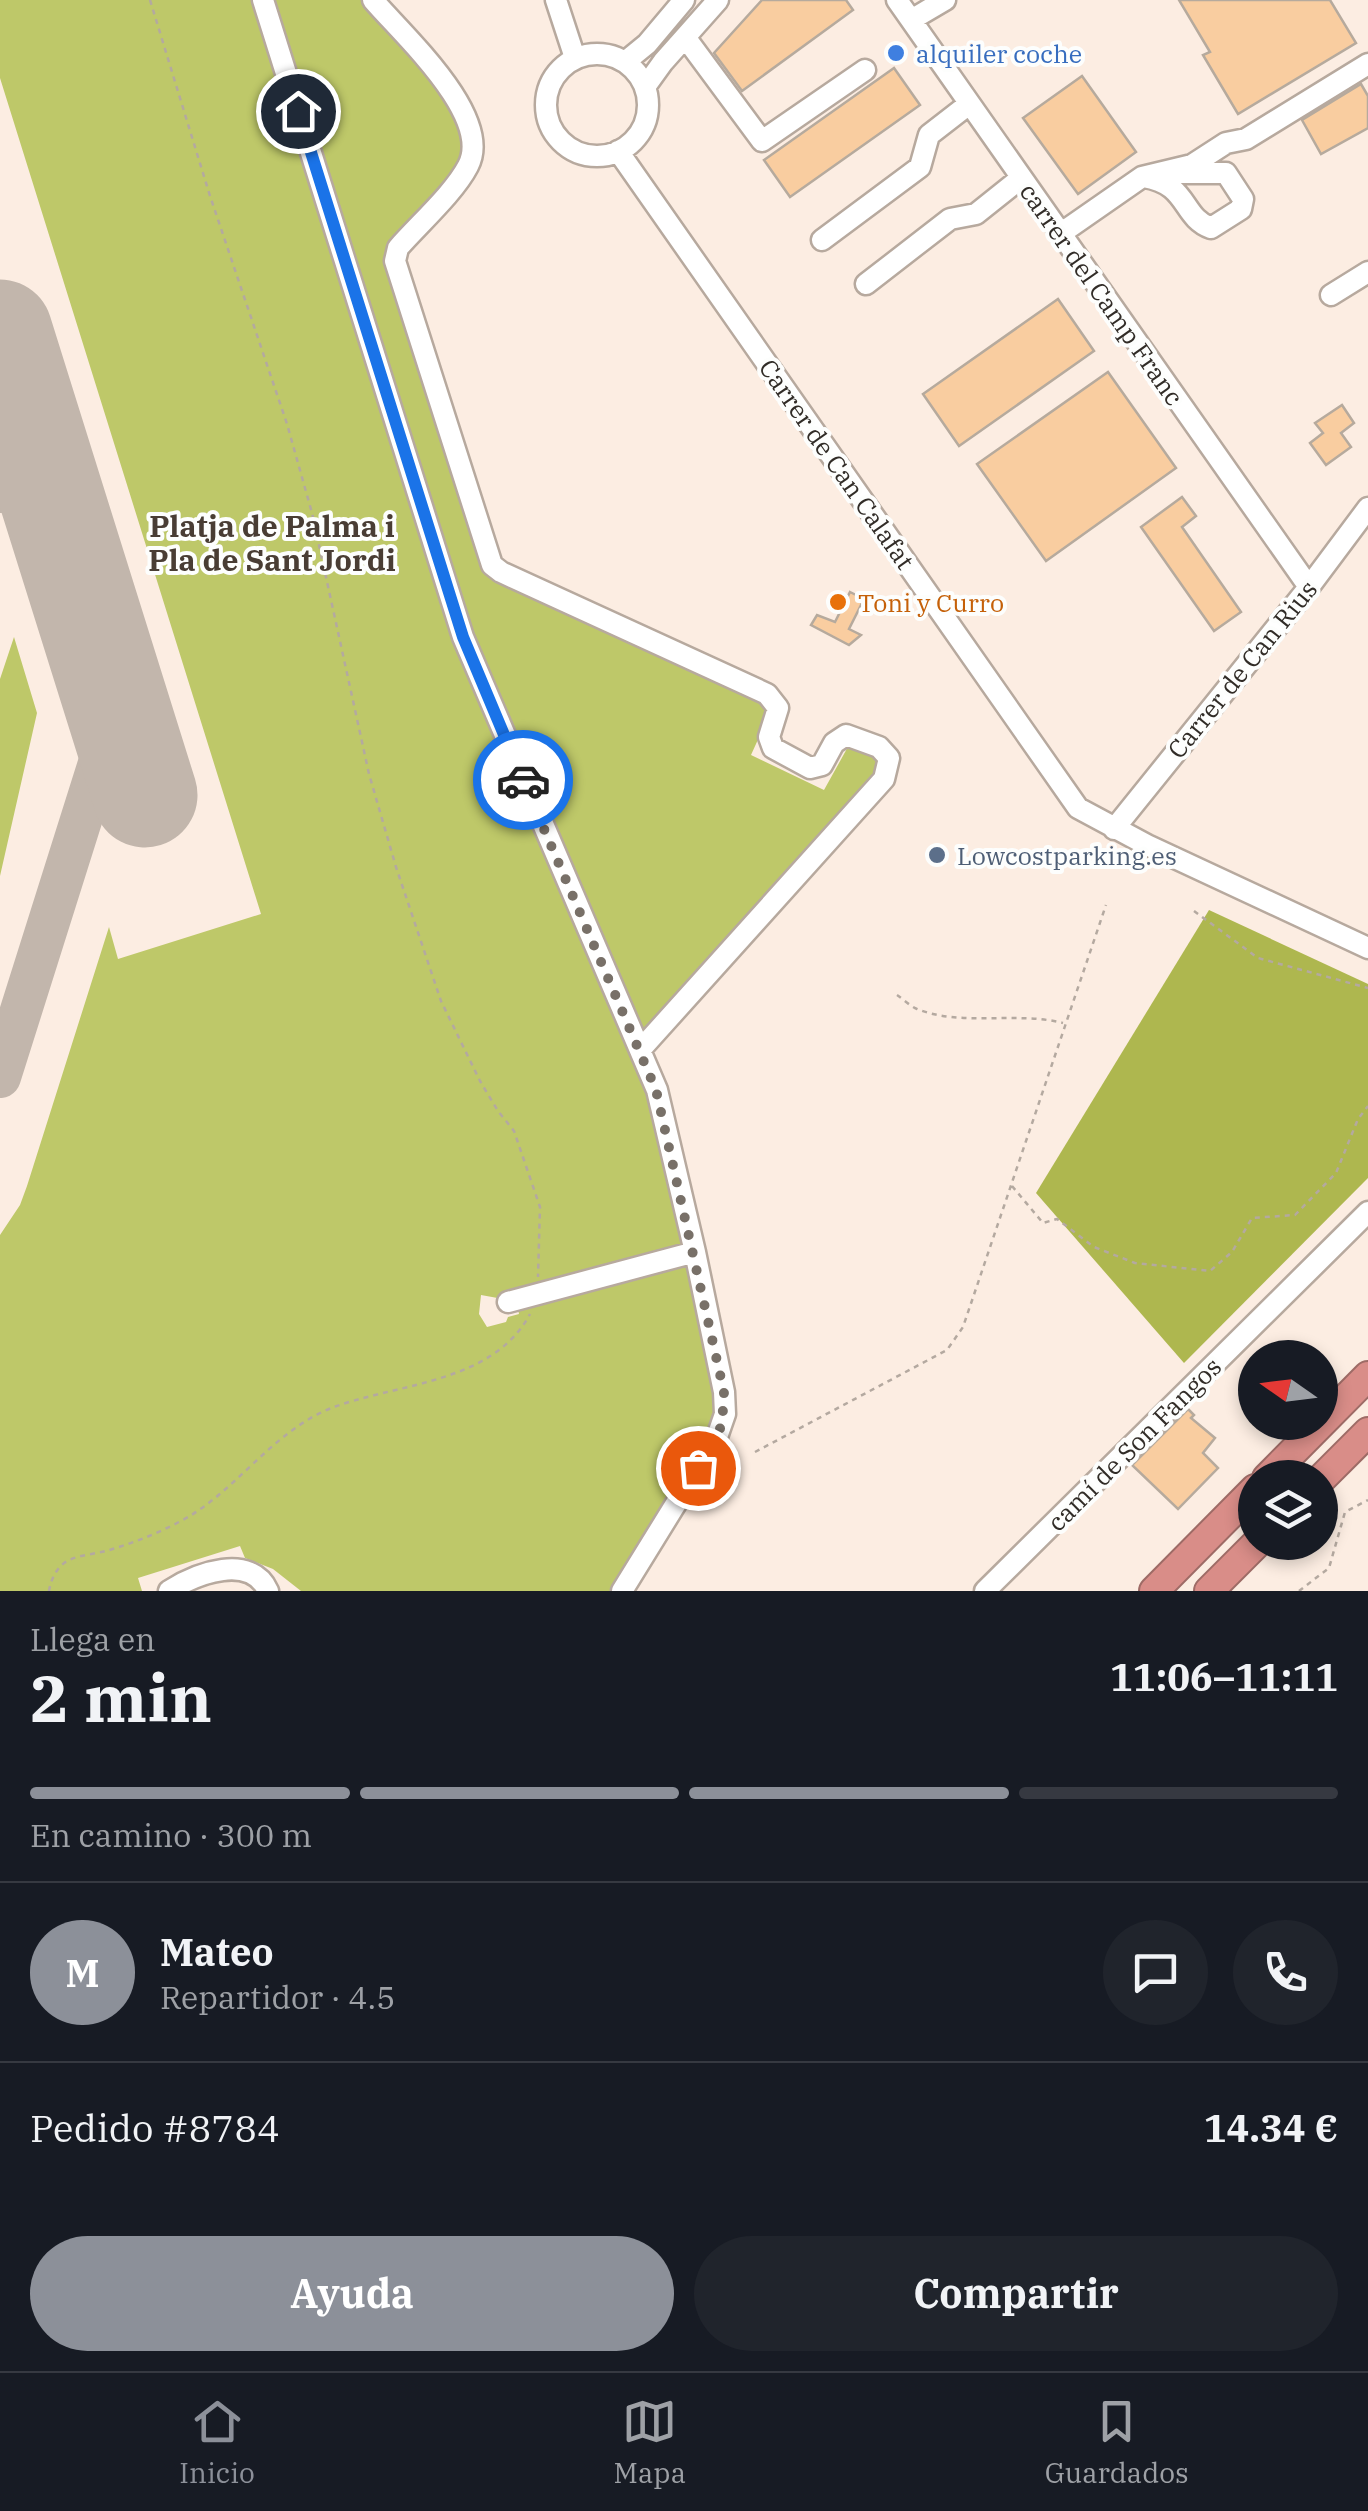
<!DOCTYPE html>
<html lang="es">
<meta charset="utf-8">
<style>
:root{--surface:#171b24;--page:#20242c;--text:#f1f3f6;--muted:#9ea1a6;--line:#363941;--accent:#8c9099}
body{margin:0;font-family:"IBM Plex Serif",serif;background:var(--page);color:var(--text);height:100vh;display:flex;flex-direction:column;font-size:38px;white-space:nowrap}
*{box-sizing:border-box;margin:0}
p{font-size:32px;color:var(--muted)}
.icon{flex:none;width:55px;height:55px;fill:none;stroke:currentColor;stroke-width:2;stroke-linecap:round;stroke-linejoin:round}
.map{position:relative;height:1591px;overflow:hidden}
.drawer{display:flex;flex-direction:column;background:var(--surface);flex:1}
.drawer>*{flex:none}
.needle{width:65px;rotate:284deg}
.tools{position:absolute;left:1238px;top:1340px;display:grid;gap:20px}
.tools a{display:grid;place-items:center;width:100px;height:100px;border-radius:50%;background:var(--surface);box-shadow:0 5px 15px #0003;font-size:50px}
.pin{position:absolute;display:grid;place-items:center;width:85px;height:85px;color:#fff;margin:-42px;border:5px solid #fff;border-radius:50%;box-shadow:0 2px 10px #0007}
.courier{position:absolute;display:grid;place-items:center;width:100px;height:100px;margin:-50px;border:8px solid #1a73e8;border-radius:50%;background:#fff;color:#222;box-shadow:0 2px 12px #0007}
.overview em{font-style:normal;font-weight:800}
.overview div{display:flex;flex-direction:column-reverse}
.overview{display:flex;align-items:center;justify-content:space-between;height:170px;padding:0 30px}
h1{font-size:65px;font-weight:800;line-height:75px}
.bar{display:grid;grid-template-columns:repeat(4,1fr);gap:15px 10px;align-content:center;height:120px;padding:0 30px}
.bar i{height:12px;border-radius:8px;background:var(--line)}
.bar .on{background:var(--accent)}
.bar p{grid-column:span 4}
.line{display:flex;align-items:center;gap:25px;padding:0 30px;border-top:2px solid var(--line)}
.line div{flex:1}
.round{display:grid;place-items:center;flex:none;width:105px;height:105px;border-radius:52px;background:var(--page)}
.primary-button{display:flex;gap:20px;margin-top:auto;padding:20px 30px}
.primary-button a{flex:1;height:115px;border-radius:60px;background:var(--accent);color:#fff;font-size:40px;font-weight:800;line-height:115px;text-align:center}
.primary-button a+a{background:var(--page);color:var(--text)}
.menu{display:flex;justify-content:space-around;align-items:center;height:140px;border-top:2px solid var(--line);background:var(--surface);font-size:28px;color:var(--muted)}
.menu a{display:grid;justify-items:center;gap:5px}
.menu .on{color:var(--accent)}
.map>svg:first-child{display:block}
</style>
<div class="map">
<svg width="1368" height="1591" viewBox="0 0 1368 1591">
<rect width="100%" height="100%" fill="#fcede2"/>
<path fill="#bec869" d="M0,0H256L461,652L648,1086L687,1249L503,1299L481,1295L479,1314L487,1327L506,1322L508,1317L519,1314L517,1305L688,1258L717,1388L718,1418L616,1591H301L273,1569L245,1558L240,1546L138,1578L142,1591H0V1235L20,1205L27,1186L109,927L118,959L261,914L0,78Z
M270,0H368L449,94L469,151L398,244L488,563L763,696L770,713L751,755L824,790L849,745L879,751L883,769L642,1034L480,664Z
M14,637L37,713L0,876V679Z"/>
<path fill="#aeb74f" d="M1209,910L1368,984V1178L1184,1363L1036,1193Z"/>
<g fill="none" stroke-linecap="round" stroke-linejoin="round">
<path stroke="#c2b6ac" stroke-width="42" d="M0,492L18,432L16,383
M0,1077L106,741L110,712L109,678"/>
<path stroke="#c2b6ac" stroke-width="105" d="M0,332L145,795"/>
</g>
<path fill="#f9cda0" stroke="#b6aa9d" stroke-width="2.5" d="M762,0H846L853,10L742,91L714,53Z
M1179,0H1330L1356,43L1238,114L1203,55L1210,52Z
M894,68L920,105L790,197L764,160Z
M1082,76L1136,152L1078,194L1023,118Z
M1361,84L1368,96V128L1321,154L1302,120Z
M1058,299L1094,351L959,446L923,394Z
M1108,372L1176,468L1046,561L977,464Z
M1342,405L1354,423L1341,433L1351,447L1326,465L1310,443L1323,433L1315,423Z
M1182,497L1196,516L1182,527L1241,612L1214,631L1141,527Z
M850,592L864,599L849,629L861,635L849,645L811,625L817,615L835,622Z
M1188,1409L1194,1415L1191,1418L1215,1438L1203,1453L1218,1468L1178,1509L1132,1465Z"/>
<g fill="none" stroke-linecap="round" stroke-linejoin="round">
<g stroke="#b7a99e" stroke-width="25">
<path id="minor" d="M263,0L463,637L657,1090L695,1252
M373,0C403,35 494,117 468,166C454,193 419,224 398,248L395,261L492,565L501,572L767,694L778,708L769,737L773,748L810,768L822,765L834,743L846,735L879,747L889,758L884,779L641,1049
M556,0L575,58
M897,0L1309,587
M911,20L945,0
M685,37L762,141L865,70
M546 105a51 51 0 1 1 102 0a51 51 0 1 1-102 0Z
M625,62L647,44L684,0
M645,87L663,62L718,0
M618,151L1078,808L1147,845L1368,948
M1144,177C1189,184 1181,217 1211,228L1241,209L1243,199L1226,173H1176
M1060,234L1142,177L1192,165L1226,143L1246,139L1368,64
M822,240L920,167L929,135L969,104
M866,284L950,219L976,214L1021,178
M1331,295L1368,272
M1114,829L1309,587L1368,508
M508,1302L695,1252L724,1392L725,1414L717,1437L622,1591
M169,1591C197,1573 251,1553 268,1591
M985,1591L1368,1212"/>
</g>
<g stroke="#9e6b66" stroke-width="32">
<path id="highway" d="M1267,1478L1368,1376
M1320,1480L1368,1432
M1154,1591L1255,1489
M1209,1591L1258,1542"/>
</g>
<path stroke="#b4a9a0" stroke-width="2.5" stroke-dasharray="5 5" stroke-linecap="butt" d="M150,0L210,196L287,424L312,513L369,774L396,867L441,1001L480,1081L498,1111L514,1131L540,1207L538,1277
M1194,911L1258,958L1368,988
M897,995C903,999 910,1006 917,1009C962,1027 1016,1011 1063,1023
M1012,1186L1043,1223L1057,1219L1094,1247L1135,1263L1210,1271L1232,1252L1252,1218L1295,1215L1336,1173L1358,1119L1368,1106
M755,1452L947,1350L963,1327L1106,905
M49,1591C51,1579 57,1566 69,1560C80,1555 94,1554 106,1551C130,1544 154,1535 177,1523C234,1495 269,1434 329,1409C394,1383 492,1385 530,1314
M1299,1591L1329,1568L1345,1512L1368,1500"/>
<use href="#minor" stroke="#fff" stroke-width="20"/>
<use href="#highway" stroke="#d98d88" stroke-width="28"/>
</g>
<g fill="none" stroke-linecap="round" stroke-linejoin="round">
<path stroke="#787068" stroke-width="10" stroke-dasharray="0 18" d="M523,780L656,1090L724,1392L722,1425L698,1468"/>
<path stroke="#1a73e8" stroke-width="12" d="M298,111L463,637L523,780"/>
</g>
<circle fill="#3f7fe0" stroke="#fdfefd" stroke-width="4" cx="896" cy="53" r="10"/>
<circle fill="#e8710a" stroke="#fdfefd" stroke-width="4" cx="838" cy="602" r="10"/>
<circle fill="#5c6f8a" stroke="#fdfefd" stroke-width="4" cx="937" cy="855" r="10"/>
<g text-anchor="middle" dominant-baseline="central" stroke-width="8" stroke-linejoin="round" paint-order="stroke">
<g font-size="25" fill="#366cbe" stroke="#fdfefd" text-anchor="start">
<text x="916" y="53">alquiler coche</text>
</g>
<g font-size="25" fill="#312c27" stroke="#fdfefd">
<text transform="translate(1102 294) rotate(55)">carrer del Camp Franc</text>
<text transform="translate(837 464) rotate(55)">Carrer de Can Calafat</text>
<text transform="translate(1242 669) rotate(-51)">Carrer de Can Rius</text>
<text transform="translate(1134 1444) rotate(-45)">camí de Son Fangos</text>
</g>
<g font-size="25" fill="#c56008" stroke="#fdfefd" text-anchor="start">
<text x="858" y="602">Toni y Curro</text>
</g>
<g font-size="25" fill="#4e5e75" stroke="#fdfefd" text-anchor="start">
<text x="957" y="855">Lowcostparking.es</text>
</g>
<g font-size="30" font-weight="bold" fill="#493d34" stroke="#fdfefd">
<text x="272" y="525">Platja de Palma i<tspan x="272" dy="34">Pla de Sant Jordi</tspan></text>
</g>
</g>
</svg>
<div class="tools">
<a><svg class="needle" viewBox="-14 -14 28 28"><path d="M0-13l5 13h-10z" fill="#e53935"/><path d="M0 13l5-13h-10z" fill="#9ea1a6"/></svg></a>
<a><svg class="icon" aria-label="layers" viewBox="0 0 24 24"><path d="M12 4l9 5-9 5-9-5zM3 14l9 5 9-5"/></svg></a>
</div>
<div class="pin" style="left:698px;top:1468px;background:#ea580c"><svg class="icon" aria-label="bag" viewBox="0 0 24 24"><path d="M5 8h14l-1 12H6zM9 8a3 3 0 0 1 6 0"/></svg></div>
<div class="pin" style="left:298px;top:111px;background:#1f2937"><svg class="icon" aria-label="home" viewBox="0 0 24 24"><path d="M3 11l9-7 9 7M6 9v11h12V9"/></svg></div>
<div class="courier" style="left:523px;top:780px"><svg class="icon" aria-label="car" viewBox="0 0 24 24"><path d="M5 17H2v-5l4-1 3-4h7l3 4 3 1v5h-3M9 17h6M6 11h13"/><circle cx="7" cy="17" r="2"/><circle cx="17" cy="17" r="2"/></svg></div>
</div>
<section class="drawer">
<div class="overview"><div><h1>2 min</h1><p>Llega en</p></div><em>11:06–11:11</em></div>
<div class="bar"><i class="on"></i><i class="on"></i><i class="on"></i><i></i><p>En camino · 300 m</p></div>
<div class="line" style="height:180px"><b class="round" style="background:var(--accent);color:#fff">M</b><div><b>Mateo</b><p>Repartidor · 4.5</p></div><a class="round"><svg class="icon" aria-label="chat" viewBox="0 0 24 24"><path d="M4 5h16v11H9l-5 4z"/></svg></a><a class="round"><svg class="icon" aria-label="phone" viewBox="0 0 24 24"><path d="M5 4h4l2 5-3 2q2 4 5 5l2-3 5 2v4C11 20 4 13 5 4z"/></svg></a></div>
<div class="line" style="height:130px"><div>Pedido #8784</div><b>14.34 €</b></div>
<div class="primary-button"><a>Ayuda</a><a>Compartir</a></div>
</section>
<nav class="menu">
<a class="on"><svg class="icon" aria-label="home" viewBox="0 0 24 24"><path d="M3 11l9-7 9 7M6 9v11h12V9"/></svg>Inicio</a>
<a><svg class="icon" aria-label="map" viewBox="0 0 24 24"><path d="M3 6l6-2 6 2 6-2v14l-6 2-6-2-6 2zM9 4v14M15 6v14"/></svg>Mapa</a>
<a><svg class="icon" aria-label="saved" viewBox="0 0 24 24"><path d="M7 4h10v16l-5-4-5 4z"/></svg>Guardados</a>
</nav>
